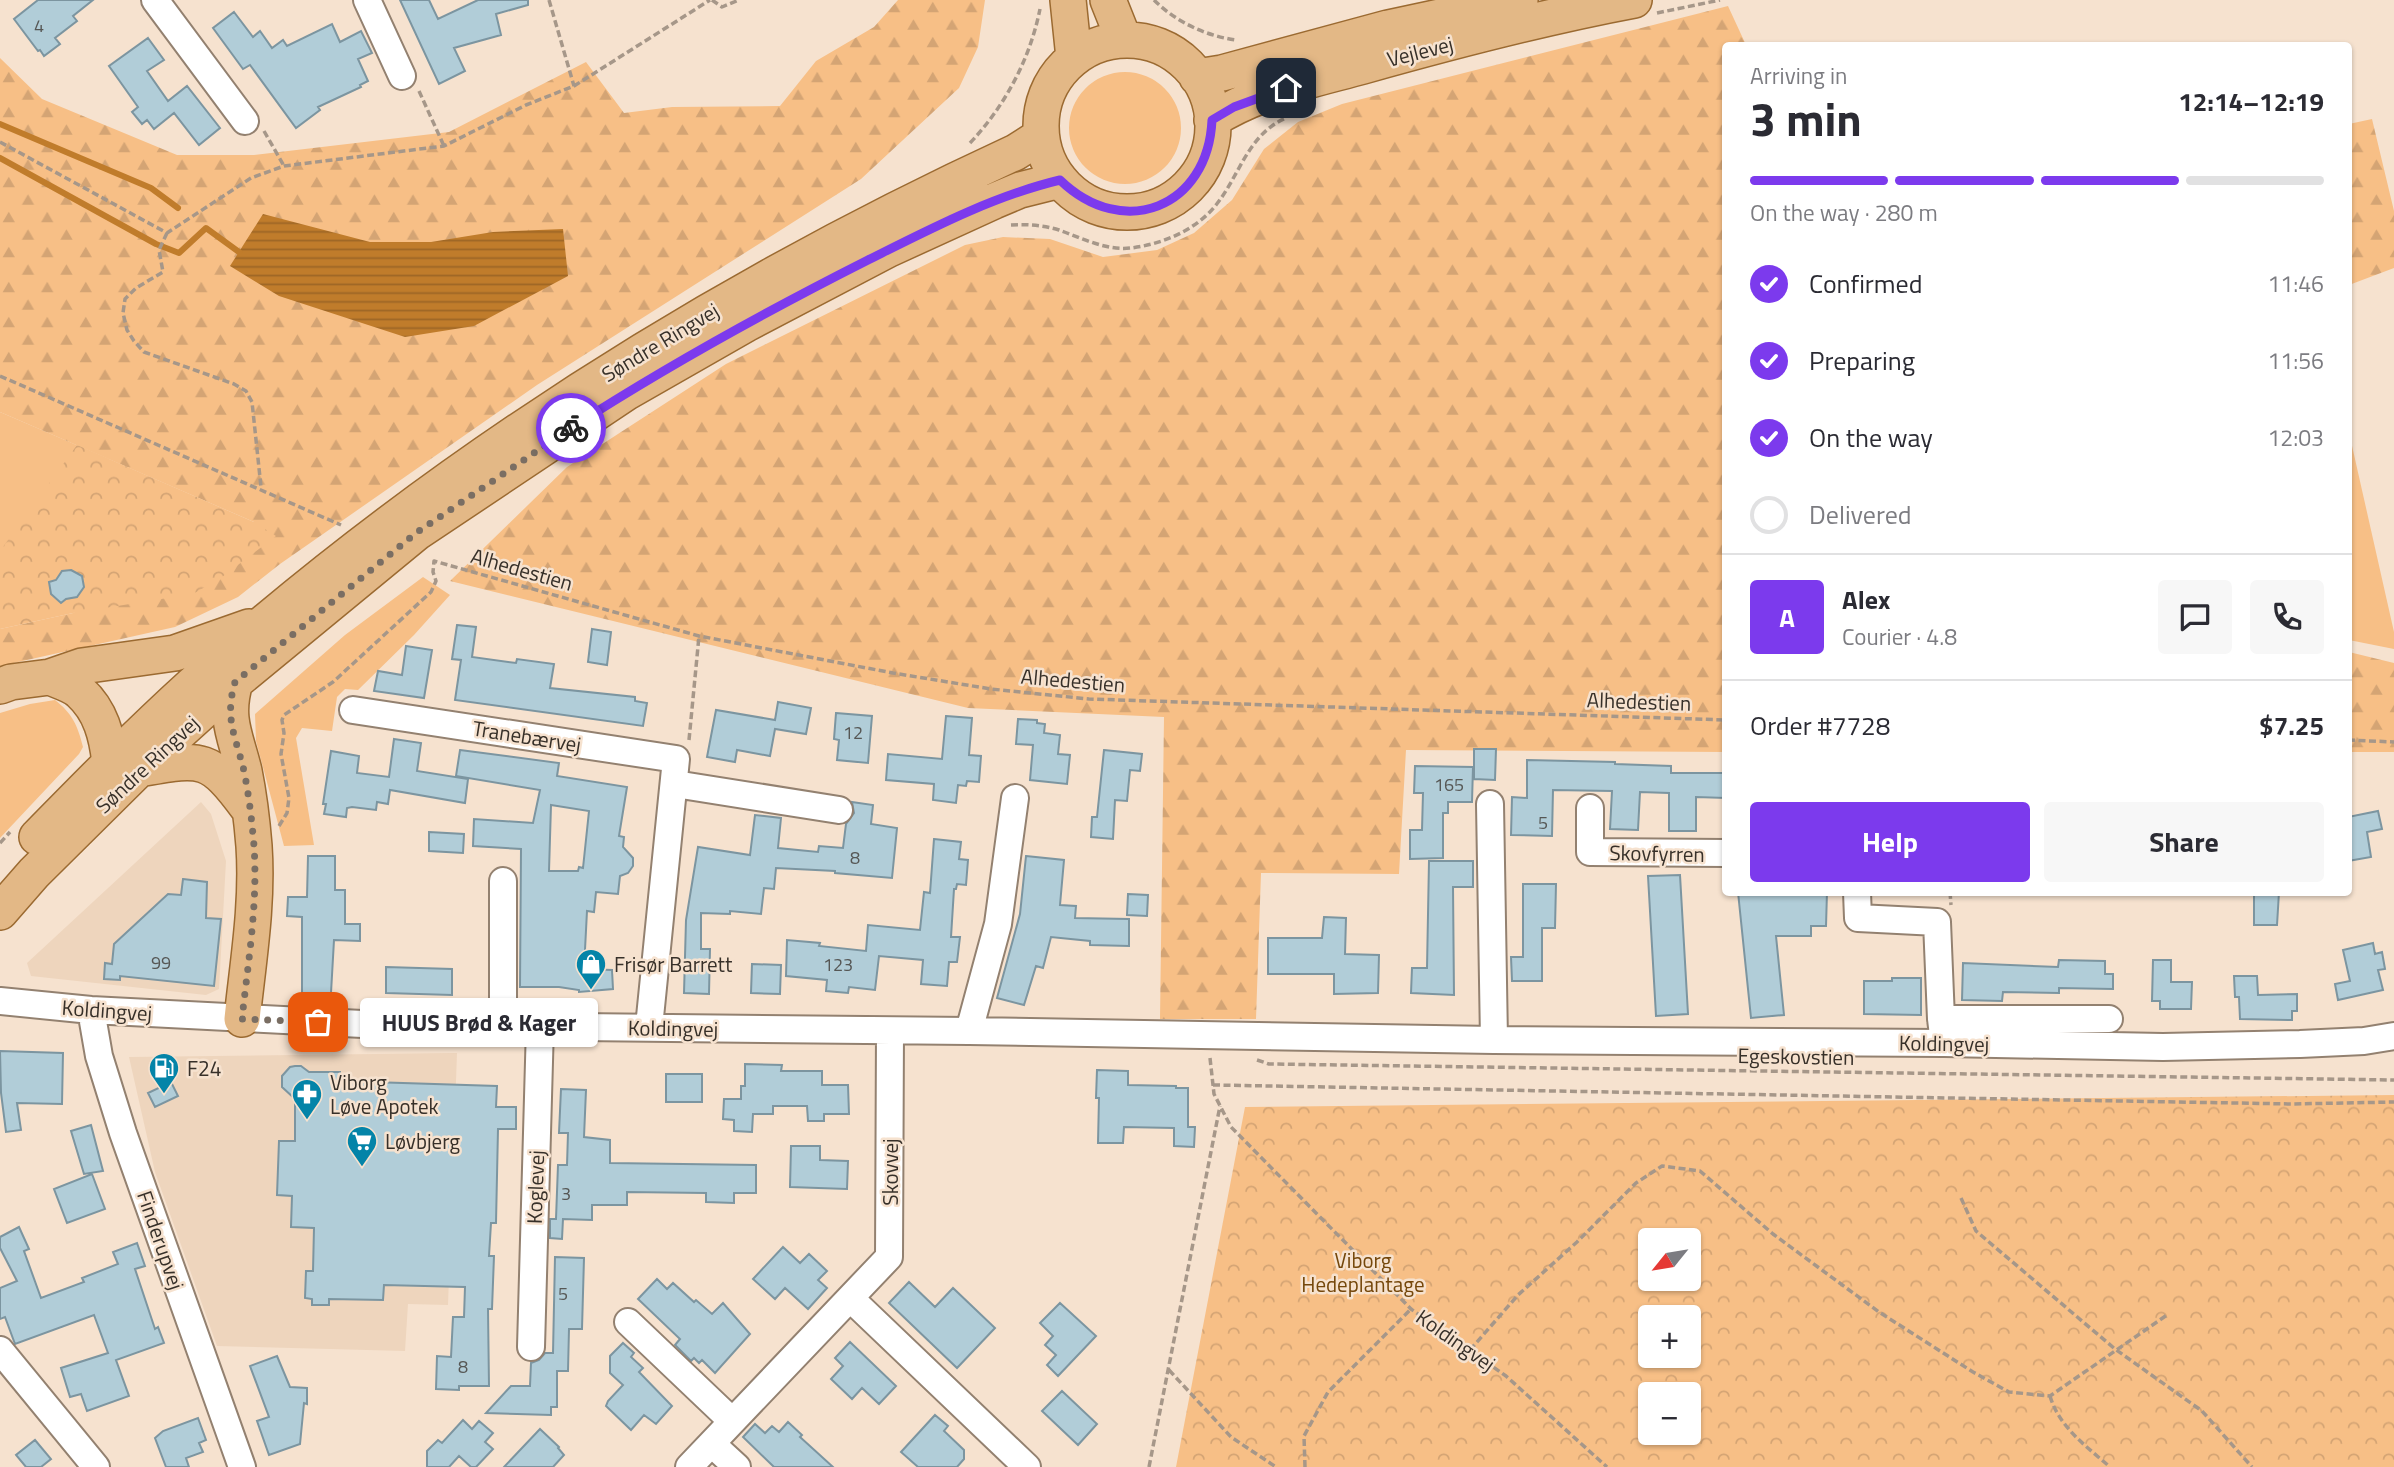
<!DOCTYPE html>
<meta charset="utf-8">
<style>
:root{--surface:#fff;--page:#f7f7f7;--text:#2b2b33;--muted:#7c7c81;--line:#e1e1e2;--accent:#7c3aed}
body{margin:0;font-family:"Titillium Web",sans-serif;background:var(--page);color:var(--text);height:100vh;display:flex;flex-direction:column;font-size:26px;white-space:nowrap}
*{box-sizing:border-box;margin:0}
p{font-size:23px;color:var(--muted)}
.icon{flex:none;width:38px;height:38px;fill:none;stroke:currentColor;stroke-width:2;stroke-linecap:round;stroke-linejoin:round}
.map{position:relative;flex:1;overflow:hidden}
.side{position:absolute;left:1722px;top:42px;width:630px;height:854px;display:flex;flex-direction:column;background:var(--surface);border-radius:7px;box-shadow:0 2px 5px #0004}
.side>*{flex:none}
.needle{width:46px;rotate:240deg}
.fabs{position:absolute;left:1638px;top:1228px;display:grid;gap:14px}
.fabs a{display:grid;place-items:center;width:63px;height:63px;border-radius:7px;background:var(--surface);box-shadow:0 2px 5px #0004;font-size:35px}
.pin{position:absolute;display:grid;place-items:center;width:60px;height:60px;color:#fff;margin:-30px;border-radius:14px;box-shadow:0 4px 10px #0006}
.courier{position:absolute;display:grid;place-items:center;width:70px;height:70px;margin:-35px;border:5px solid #7c3aed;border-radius:50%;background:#fff;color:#222;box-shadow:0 2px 9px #0007}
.bubble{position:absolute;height:49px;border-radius:7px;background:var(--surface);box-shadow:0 2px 5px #0004;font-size:23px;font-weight:700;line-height:49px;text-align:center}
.headline em{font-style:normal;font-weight:700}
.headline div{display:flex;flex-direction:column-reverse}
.headline{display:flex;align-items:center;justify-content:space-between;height:119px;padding:0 28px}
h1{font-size:46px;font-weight:700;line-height:52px}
.bar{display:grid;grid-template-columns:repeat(4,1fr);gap:10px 7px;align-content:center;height:84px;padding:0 28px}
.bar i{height:9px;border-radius:5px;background:var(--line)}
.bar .on{background:var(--accent)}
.bar p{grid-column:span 4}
.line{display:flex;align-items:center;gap:18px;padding:0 28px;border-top:2px solid var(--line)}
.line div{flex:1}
.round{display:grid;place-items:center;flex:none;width:74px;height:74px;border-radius:7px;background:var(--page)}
ol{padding:0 28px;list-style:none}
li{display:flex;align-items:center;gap:21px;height:77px}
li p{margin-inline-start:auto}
li .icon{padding:7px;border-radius:50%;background:var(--accent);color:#fff;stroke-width:4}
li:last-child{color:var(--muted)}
li i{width:38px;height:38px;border:4px solid var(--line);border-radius:50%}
.button{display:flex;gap:14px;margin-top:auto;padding:14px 28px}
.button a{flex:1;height:80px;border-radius:7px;background:var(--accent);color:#fff;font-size:28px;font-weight:700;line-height:80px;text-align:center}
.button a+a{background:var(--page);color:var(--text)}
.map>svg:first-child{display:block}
</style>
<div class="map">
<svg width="2394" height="1467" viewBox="0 0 2394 1467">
<defs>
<pattern id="forest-firs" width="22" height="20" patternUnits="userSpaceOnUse" patternTransform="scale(1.75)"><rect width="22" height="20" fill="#f7bf86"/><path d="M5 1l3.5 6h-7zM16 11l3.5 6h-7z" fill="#d4a474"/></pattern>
<pattern id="park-crowns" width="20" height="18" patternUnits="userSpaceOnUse" patternTransform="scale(1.75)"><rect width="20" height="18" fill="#f7bf86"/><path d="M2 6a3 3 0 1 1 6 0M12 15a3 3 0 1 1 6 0" fill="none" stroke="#d4a474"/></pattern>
<pattern id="water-rules" width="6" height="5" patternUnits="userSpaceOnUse" patternTransform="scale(1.75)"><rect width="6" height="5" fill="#c07c2b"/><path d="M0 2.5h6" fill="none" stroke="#9d6625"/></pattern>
</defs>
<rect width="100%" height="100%" fill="#f6e2cf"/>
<path fill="#eed5bd" d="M201,802L211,814L226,861L219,989L206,995L31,976L27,963Z
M457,1053L448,1305L408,1304L405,1351L217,1346L155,1172L129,1057Z"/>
<path fill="#f7bf86" d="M1069 128a56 56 0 1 1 112 0a56 56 0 1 1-112 0Z
M0,412L109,459L0,576Z
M2348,428L2394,632V649L2349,640Z
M423,577L450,595L414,635L358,690L345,689L337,697L332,731L302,728L296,738L314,845L284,846L256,741L255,714L345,635Z
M55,700C72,713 78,726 83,747L79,754L0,838V713L30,704Z"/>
<path fill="url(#forest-firs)" d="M898,0H985L978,47L959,88L861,179L537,385L280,564L238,597L175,627L0,666V629L73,613L254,522L0,412V58L42,99L177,155H254L449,132L586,62L624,113L672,107L780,106L816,61L874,27Z
M1728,6L1746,45L1726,46L1725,752L1406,750L1399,874L1261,873L1256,1019H1160L1164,717L968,708L450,581L567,467L726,364L965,245L1003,237L1050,239L1103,257L1157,250L1194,233L1232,200L1264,149L1298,122L1342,104Z
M2372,119L2394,211V268L2349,285V124Z
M2349,652L2394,663V752H2349Z"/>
<path fill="url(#park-crowns)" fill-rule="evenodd" d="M77,445L254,522L276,536L222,577L193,594L73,613L0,629V551Z
M2394,1095V1467H1176L1245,1107ZM1650,1241H1689V1279H1650ZM1650,1318H1689V1356H1650ZM1650,1395H1689V1433H1650Z"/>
<path fill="url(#water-rules)" d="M263,214L370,242H431L493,232L563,229L568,276L474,326L405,337L279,296L230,266Z"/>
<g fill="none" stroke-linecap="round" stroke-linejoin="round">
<path stroke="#c07c2b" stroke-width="6" d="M0,124L151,188L178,208
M0,158L156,244L179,253L206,228L239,252"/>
</g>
<path fill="#b1cdd8" stroke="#7c95a0" stroke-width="2" fill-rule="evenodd" d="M38,0H93L73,16L77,21L55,38L60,44L44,56L40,50L38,51L14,19Z
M400,0H429L438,19L478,0H528V5L496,14L501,35L454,48L465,71L439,84Z
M234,12L253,37L260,31L272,48L283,40L287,46L332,24L340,42L361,31L372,53L358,59L368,81L360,85L361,87L318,107L320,110L296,128L250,65L243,69L213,28Z
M148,38L164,60L147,71L168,101L187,86L220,128L199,145L174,113L154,129L147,120L142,124L132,112L138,107L109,66Z
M71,570L82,576L84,587L77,597L66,599L61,603L51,594L49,582L56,580L62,571Z
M457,625L476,627L472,657L516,663L517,659L554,664L550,688L635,697V701L647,703L643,726L455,700L461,660L452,659Z
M592,629L611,632L607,665L588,662Z
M406,646L432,650L424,698L374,691L378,671L402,675Z
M778,702L811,708L806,734L775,729L770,756L737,750L735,762L707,757L716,710L775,720Z
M836,713L872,716L868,763L837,760L839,740L834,739Z
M946,716L972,718L969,755L981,756L979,782L967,781L966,786L958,785L956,803L933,800L934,784L886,780L888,754L942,759Z
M1018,719L1037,720V723L1045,724L1044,733L1060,735L1058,754L1070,755L1067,784L1030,780L1033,745L1016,744Z
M394,739L421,743L417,771L468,779L465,803L390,790L388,804L377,802L376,810L352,807L347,808L346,817L324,814L326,804H323L331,751L359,756L357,773L389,777Z
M1474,749H1496L1495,780L1474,779Z
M460,750L559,763L557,776L627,787L619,836L624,837L623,847L633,858V866L628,873L620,876L618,894L596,892L594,912L587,911L584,969L612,970L613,989L579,992V990L559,987H520L521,849L473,846L474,819L533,823L540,790L456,776ZM551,805L589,811L583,868L579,867L578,871H549Z
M1104,750L1142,754L1140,771L1130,770L1127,801L1115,800L1113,839L1091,837L1092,817H1097Z
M1527,760L1615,762V764L1671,766V773H1726V798L1696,797V831H1669V793L1640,792L1638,830L1610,829L1612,791L1553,790L1552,836L1511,835L1512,797L1527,798Z
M1415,766L1473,767L1472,802H1448V813H1443V858L1410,859V830H1422L1423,793H1414Z
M852,802L873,805L871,824L897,828L892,878L835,873V871L776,868L774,889L764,888L761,914L730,911V914L701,913V949H710L709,994L684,993L686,920L698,847L750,855L755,815L781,818L778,848L818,852L819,846L843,848L846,824L854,813Z
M2378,811L2382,829L2367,832L2371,857L2348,861V817Z
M429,832L464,834L463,853L429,851Z
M934,839L961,842L959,859L968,860L966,885L957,884L956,889H954L951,937H960L957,962H949L947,986L921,984L923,960L879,956L875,990L849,987L848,993L826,991L827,980L786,976L787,940L820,943L819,946L866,951L868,925L920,930L924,892L930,893Z
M308,856H335V890H345V924H360V941L334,940L331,993H302V917L287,916L288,897H307Z
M1026,856L1064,860L1060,905L1076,906L1075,918L1129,919V946L1090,945V941L1051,937L1043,968L1036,966L1024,1005L997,998L1020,914Z
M1429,861H1473V887H1453L1454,995L1411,993L1412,968H1427Z
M1680,875L1688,1014L1656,1016L1648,876Z
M183,879L207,882L206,918L221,919L214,986L120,976V980L104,979L105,963L112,964L114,944L168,894L181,895Z
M1523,884H1556L1555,928H1542V981H1512L1511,957H1523Z
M1738,892H1827L1826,926H1811V936H1776L1784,1015L1751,1018Z
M2254,892H2279L2277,925H2254Z
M1128,894L1148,895L1147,916L1127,915Z
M1324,917L1346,918L1345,954L1379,955L1378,993L1334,994V974H1268V938H1322Z
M2373,943L2375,954L2382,952L2385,969L2378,970L2383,990L2338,1000L2335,984L2350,981L2343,950Z
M2059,960L2105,961V974H2113V989L2059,988V993L2003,992L2002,1001L1962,1000L1963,963L2058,967Z
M2153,960H2171V982H2192L2191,1009H2160V1001H2152Z
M752,964L781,965L780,994L751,993Z
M386,967L452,969V995L386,993Z
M2234,976H2257L2258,995L2297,994V1011H2292V1020L2240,1019L2239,997H2235Z
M1892,978H1921V1015L1864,1014V981H1892Z
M0,1051L63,1053L62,1104L17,1103L21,1130L6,1132L1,1093Z
M745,1064L782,1065L781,1071H822V1085H848L849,1114H824V1121H808L807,1106H773V1114H753L752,1132L734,1131V1120L723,1119L724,1099H741V1086H745Z
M295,1066H301L309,1072H340V1081L497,1086L496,1107H516V1129H498L496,1223H491L489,1256H494L492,1309H488L489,1386H459V1390L436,1389L437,1356L451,1357L453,1317H464L465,1287L384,1285L383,1300L329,1299V1305H312V1299L305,1298L306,1271H313L314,1228L291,1227L292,1196L277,1195L279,1141H295V1099L282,1087V1076L290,1067Z
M1097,1070L1128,1071V1085L1176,1086V1088H1188V1127H1195L1194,1147L1174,1146V1128L1124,1127L1123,1143H1098L1099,1098H1096Z
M666,1074H702V1102H666Z
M171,1082L178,1096L155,1107L148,1093Z
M561,1089L586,1090L584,1137L610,1140V1163L756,1165V1193H734V1203L706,1202V1193L627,1192V1205H592V1220L563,1219L562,1239L550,1238V1219H556L558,1165H567L568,1133H559Z
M91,1125L103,1171L84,1174L71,1131Z
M791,1146H820V1160L848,1161L847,1189L790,1187Z
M92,1174L105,1209L67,1223L54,1189Z
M19,1227L29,1249L24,1251L41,1298L84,1282L82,1278L118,1264L113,1252L137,1243L145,1266L135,1269L155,1329L158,1327L164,1343L116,1360L129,1396L87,1411L81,1394L70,1397L61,1368L108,1353L94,1315L15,1344L5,1317L0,1319V1288L17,1281L0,1248V1237Z
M783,1247L800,1263L809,1254L827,1271L818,1280L827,1288L808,1309L785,1288L775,1299L753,1279Z
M555,1257L584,1258L582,1329H569L568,1371H557V1407H551V1415L486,1413L511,1386H530L531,1363L539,1360L545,1353H553Z
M657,1279L667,1289L673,1283L694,1302L696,1300L712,1314L723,1303L750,1334L715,1373L702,1360L699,1363L694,1358L691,1361L675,1345L680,1339L638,1299Z
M909,1282L935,1307L953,1288L995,1328L957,1368L889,1303Z
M1060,1303L1096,1336L1058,1376L1047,1365L1056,1355L1045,1345L1053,1336L1040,1323Z
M850,1342L896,1386L879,1404L862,1388L852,1399L831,1379L843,1366L835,1358Z
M623,1343L634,1353L631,1357L643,1368L639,1372L672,1406L656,1424L644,1415L631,1430L606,1406L608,1401L623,1385L610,1373V1356Z
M277,1356L290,1387L307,1388V1404L304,1403L300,1444L269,1455L257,1421L269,1417L250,1366Z
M1062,1391L1097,1424L1078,1445L1042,1411Z
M935,1415L948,1426L944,1431L964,1450V1459L957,1467H918L901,1452Z
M198,1418L206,1440L199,1443L203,1452L186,1458L189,1467H166L155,1438L163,1431Z
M463,1420L472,1429L479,1421L493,1433L485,1442L493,1449L476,1467H471L459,1456L449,1467H427V1451L438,1440L442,1443Z
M788,1422L802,1435L800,1437L833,1467H774L743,1437L755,1424L765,1433L772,1426L779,1432Z
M540,1429L559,1447L558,1448L564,1455L553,1467H504Z
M35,1440L51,1459L41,1467H26L16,1455Z"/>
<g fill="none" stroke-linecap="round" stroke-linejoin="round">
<g stroke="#938170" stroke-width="30">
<path id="minor" d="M155,0L245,121
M367,0L402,76
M353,710L676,759L649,1027
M675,784L839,810
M1490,804L1494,1040
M1590,808V852L1726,853
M503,881V1025
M1857,892L1858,918L1937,922L1941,1019L1944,1043
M0,1001L91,1010L382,1025L969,1031L1494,1040L1944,1043L2163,1047L2300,1044L2364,1041L2394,1036
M91,1010L99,1056L123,1133L242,1467
M1941,1019H2109
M969,1031L998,924L1015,798
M850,1298L1027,1467
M628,1322L732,1421
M531,1347L540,1026
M0,1350L96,1467
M712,1444L737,1467
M689,1467L889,1257L890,1031"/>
</g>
<g stroke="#9b6a31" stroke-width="38">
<path id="major" d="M1068,0L1074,58
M1108,0L1124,40
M1041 126a86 86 0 1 1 172 0a86 86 0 1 1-172 0Z
M1197,77L1222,73L1388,28L1520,0
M1212,120C1257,91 1312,80 1363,66C1452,41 1543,17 1634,0
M50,677C59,681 73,685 80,692C101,711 107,736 110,763
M235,682C224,719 236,737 244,771C249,796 252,821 254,846C258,904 248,962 242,1019
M0,686L11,682L50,677L82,666L175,653L249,627
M139,769C202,758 209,755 248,808
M37,837C88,785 138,734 192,685C437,466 719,289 1016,152L1041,136
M0,912L34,873L139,769L235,682L416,533L627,392L746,324L889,249L994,201L1020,190L1060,180"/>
</g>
<path stroke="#a69789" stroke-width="3.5" stroke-dasharray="7 3.5" stroke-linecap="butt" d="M549,0L574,86
M712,0L722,7L739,0
M1154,0C1176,22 1206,36 1236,40
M1657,13L1720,0
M419,91L444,146
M264,131L284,166
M0,142L167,233L251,178L284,166L444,146L526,105L574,86L710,0
M970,143C1005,106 1030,59 1040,9
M1011,225C1027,224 1043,225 1059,230C1082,238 1106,251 1131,248C1163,244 1196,230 1216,205C1240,175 1248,134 1286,118
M167,233L159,250L163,272L136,288L125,299L123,313L127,330L134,341L144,352L234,384L246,391L252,402L261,487
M0,376L341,525
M689,740L699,636
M2348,740L2394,742
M279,826L287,813L289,798L281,754L284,733L282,720L284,715L333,682L431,592L436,581L433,572L434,561L699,636L893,673L991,689L1089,699L1726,720
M0,843L10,832
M1950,892L1951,905
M1210,1058L1214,1094L1231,1127L1411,1309L1506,1376L1607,1467
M1257,1060L1269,1064L2394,1080
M1213,1085L2292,1104L2394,1102
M1961,1198L1976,1231L2115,1349L2202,1411L2252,1467
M1470,1350L1518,1295L1577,1242L1636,1183L1662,1166L1700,1171L1773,1234L1879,1312L1973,1372L2009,1392L2050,1396L2167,1315
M1169,1370L1231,1437L1276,1467
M2050,1396C2059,1427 2086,1446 2110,1467
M1149,1467L1220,1106
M1305,1467L1304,1436L1328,1392L1411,1309"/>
<use href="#minor" stroke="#fff" stroke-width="26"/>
<use href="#major" stroke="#e3b886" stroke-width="35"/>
</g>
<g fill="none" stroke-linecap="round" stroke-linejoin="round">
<path stroke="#7a6e63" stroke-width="7" stroke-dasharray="0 12.6" d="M318,1022L242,1019C248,962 258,904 254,846C252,821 249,796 244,771C236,737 224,719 235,682L416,533L571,428"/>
<path stroke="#7c3aed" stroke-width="9" d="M571,428C667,366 767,311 868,260C930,229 993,196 1060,180C1123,241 1208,208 1212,120L1234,107L1286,88"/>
</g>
<defs>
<g id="shop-pin" transform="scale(1.575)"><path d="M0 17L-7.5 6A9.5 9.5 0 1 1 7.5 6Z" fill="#0484a8" stroke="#f6e2cf"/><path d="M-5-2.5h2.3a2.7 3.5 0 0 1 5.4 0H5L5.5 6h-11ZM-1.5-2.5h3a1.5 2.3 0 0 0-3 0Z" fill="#fff"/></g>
<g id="fuel-pin" transform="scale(1.575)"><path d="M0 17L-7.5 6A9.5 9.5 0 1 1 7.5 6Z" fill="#0484a8" stroke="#f6e2cf"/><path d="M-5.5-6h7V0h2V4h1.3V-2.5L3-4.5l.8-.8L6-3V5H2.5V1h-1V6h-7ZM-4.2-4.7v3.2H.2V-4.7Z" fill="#fff"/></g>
<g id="pharmacy-pin" transform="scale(1.575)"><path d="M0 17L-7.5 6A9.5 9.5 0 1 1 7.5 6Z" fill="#0484a8" stroke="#f6e2cf"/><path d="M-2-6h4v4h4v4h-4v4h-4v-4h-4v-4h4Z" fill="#fff"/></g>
<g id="supermarket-pin" transform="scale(1.575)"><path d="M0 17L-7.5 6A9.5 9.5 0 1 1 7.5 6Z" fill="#0484a8" stroke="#f6e2cf"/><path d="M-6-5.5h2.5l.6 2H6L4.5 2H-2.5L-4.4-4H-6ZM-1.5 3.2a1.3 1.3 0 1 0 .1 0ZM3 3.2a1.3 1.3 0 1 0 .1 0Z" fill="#fff"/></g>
</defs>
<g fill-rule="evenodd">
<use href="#shop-pin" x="591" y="964"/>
<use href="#fuel-pin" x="164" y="1068"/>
<use href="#pharmacy-pin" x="307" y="1094"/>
<use href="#supermarket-pin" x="362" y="1141"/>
</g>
<g text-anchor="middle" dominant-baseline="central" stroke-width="5" stroke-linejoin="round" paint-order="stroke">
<g font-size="18" fill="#565755">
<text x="39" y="25">4</text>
<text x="853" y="732">12</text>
<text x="1449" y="784">165</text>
<text x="1543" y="822">5</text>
<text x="855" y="857">8</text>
<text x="161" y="962">99</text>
<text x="838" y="964">123</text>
<text x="566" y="1193">3</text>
<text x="563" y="1293">5</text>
<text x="463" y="1366">8</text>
</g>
<g font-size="21" fill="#373029" stroke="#f6e2cf">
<text transform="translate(1420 51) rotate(-14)">Vejlevej</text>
<text transform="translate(660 342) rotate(-31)">Søndre Ringvej</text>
<text transform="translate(522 569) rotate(16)">Alhedestien</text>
<text transform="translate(1073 680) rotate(5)">Alhedestien</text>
<text transform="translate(1639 701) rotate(2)">Alhedestien</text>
<text transform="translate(527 736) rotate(9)">Tranebærvej</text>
<text transform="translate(147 764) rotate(-43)">Søndre Ringvej</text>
<text transform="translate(1657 853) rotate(1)">Skovfyrren</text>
<text transform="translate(107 1010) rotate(4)">Koldingvej</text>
<text transform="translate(673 1028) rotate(1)">Koldingvej</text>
<text transform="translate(1944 1043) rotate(1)">Koldingvej</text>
<text transform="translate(1796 1056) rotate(1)">Egeskovstien</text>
<text transform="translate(890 1172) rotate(-90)">Skovvej</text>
<text transform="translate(535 1187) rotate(-88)">Koglevej</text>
<text transform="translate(161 1240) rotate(71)">Finderupvej</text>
<text transform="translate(1456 1340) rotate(35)">Koldingvej</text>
</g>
<g font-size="21" fill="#373029" stroke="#f6e2cf" text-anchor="start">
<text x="614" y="964">Frisør Barrett</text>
<text x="187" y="1068">F24</text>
<text x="330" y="1082">Viborg<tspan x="330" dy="24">Løve Apotek</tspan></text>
<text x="385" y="1141">Løvbjerg</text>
</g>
<g font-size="21" fill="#75470a" stroke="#f6e2cf">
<text x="1363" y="1260">Viborg<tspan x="1363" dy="24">Hedeplantage</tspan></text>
</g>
</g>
</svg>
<div class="fabs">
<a><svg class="needle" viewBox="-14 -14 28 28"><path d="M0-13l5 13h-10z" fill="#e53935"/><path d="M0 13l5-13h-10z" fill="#7c7c81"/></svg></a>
<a>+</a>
<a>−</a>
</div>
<div class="pin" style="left:318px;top:1022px;background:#ea580c"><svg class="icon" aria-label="bag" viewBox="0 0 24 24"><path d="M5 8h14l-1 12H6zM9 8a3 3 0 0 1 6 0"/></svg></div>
<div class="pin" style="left:1286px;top:88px;background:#1f2937"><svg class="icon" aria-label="home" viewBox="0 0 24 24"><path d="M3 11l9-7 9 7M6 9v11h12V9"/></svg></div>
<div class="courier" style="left:571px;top:428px"><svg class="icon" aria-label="bike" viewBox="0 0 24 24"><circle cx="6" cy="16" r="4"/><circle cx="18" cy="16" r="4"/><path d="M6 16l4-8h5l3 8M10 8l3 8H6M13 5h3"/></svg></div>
<div class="bubble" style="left:360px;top:998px;width:238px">HUUS Brød &amp; Kager</div>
<section class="side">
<div class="headline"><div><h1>3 min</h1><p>Arriving in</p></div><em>12:14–12:19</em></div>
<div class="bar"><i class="on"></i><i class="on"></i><i class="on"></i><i></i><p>On the way · 280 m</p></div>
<ol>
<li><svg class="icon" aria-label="check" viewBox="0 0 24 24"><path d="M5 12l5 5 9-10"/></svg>Confirmed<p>11:46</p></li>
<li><svg class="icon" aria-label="check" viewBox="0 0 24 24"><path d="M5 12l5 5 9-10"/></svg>Preparing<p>11:56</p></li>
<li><svg class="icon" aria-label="check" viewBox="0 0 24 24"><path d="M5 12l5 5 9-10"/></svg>On the way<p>12:03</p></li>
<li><i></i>Delivered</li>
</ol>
<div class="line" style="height:126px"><b class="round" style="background:var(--accent);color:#fff">A</b><div><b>Alex</b><p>Courier · 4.8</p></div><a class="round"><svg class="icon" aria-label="chat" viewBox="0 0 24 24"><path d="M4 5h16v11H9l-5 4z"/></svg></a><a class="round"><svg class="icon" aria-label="phone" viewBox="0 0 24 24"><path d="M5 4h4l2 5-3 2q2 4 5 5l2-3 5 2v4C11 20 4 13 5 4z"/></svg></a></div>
<div class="line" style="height:91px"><div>Order #7728</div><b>$7.25</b></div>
<div class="button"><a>Help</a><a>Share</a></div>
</section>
</div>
